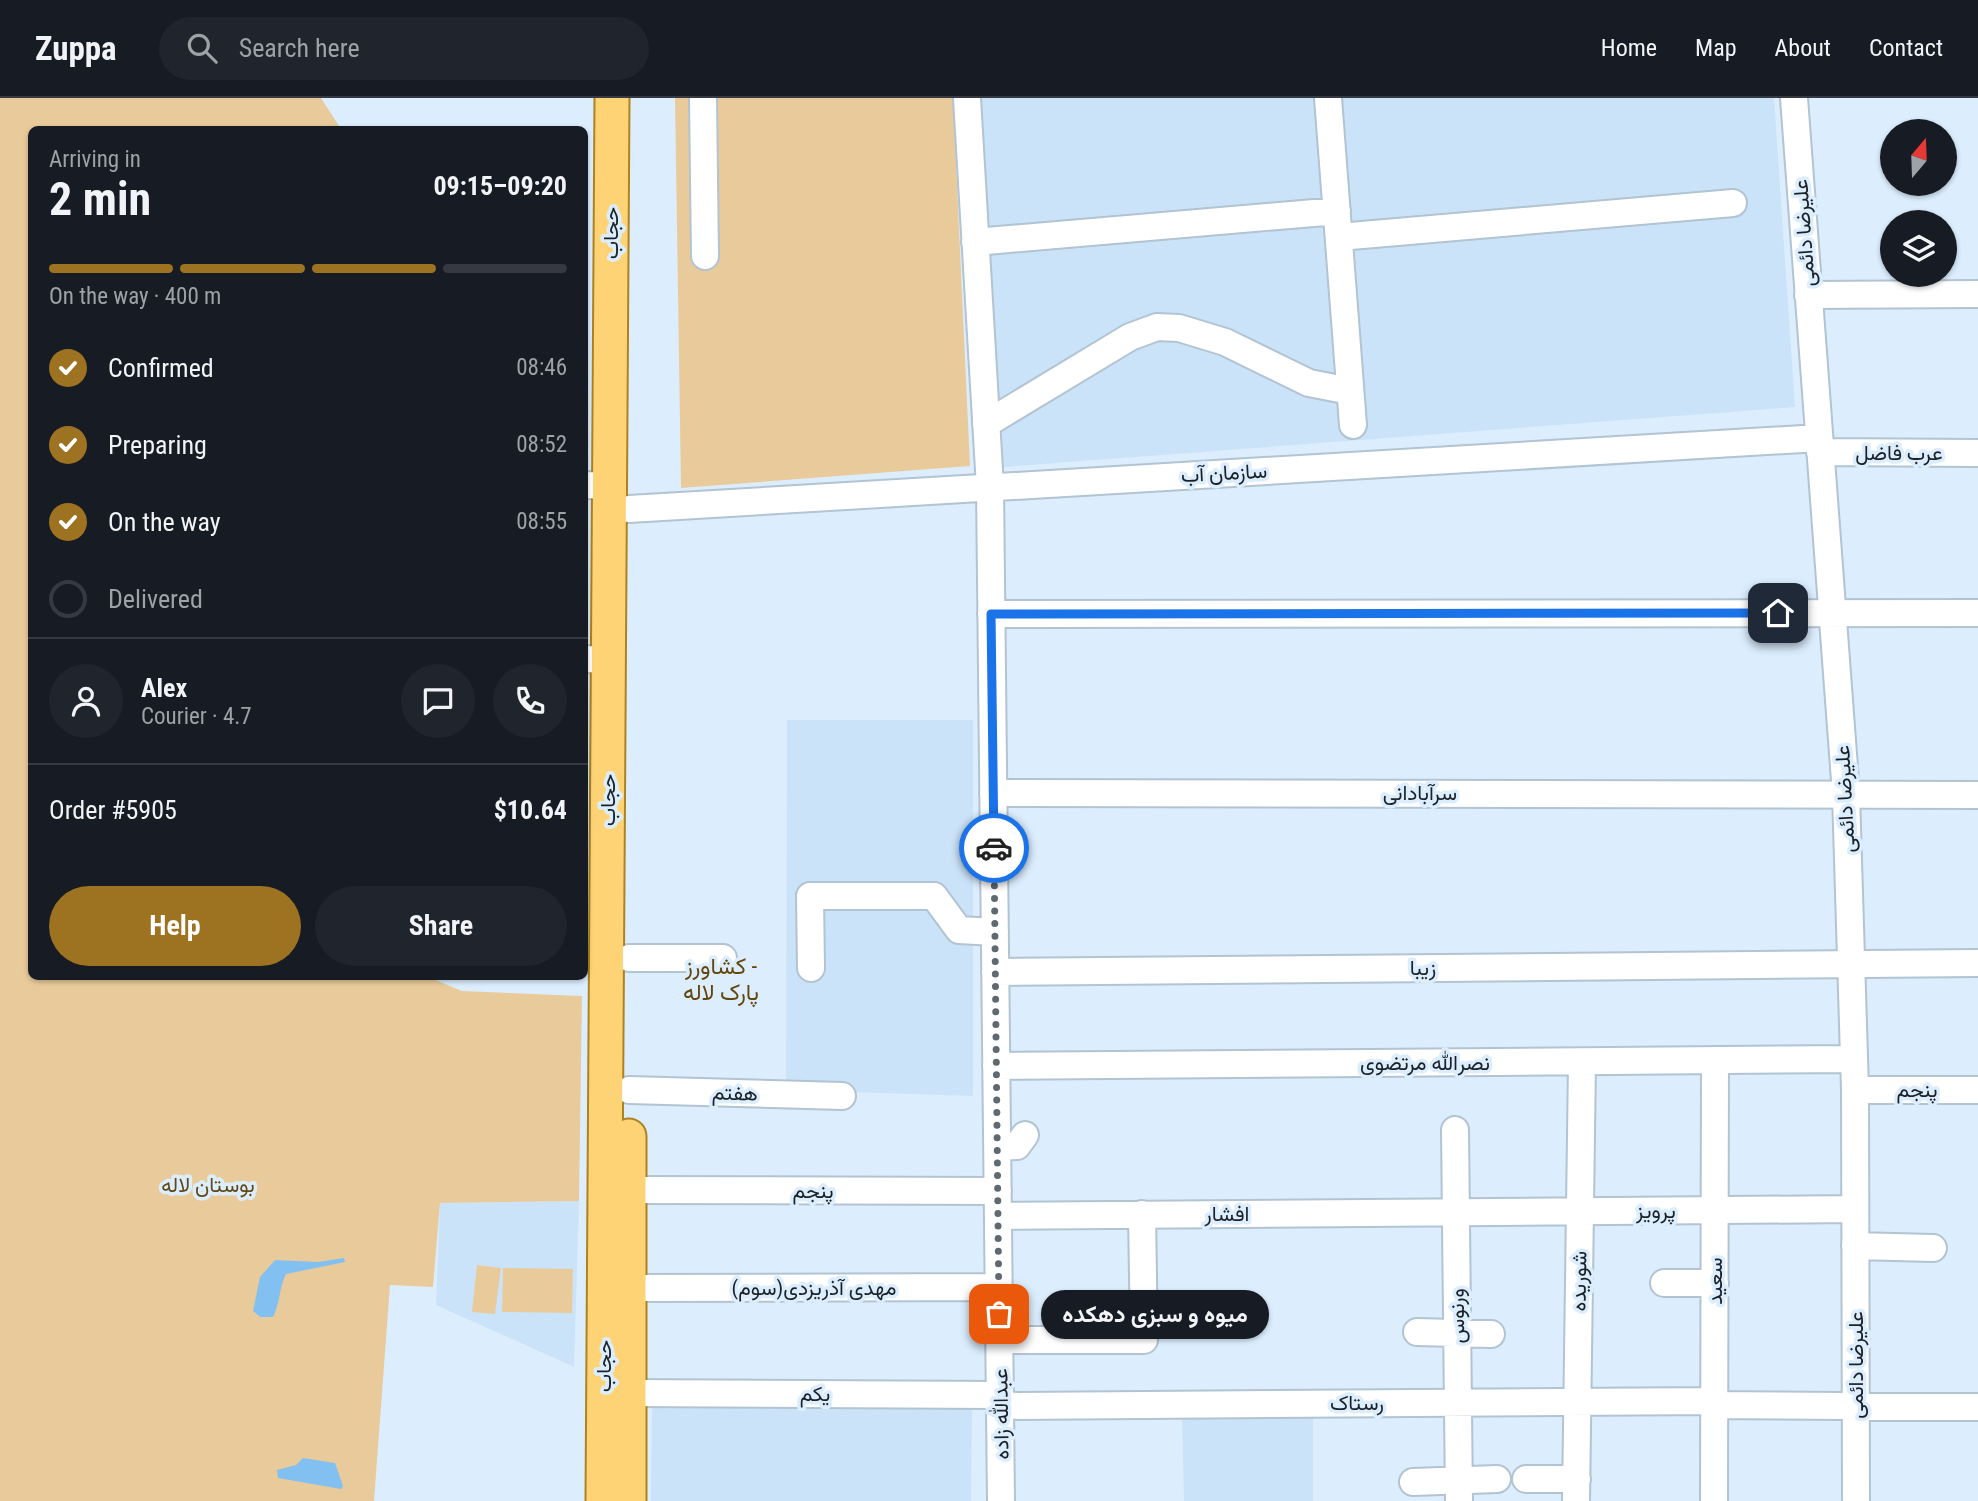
<!DOCTYPE html>
<meta charset="utf-8">
<style>
:root{--surface:#171b24;--page:#20242c;--text:#f1f3f6;--muted:#9ea1a6;--line:#363941;--accent:#9d7322}
body{margin:0;font-family:"Roboto Condensed",Vazirmatn,sans-serif;background:var(--page);color:var(--text);height:100vh;display:flex;flex-direction:column;font-size:26px;white-space:nowrap}
*{box-sizing:border-box;margin:0}
p{font-size:23px;color:var(--muted)}
.icon{flex:none;width:38px;height:38px;fill:none;stroke:currentColor;stroke-width:2;stroke-linecap:round;stroke-linejoin:round}
.map{position:relative;flex:1;overflow:hidden}
.panel{position:absolute;left:28px;top:28px;width:560px;height:854px;display:flex;flex-direction:column;background:var(--surface);border-radius:10px;box-shadow:0 2px 5px #0004}
.panel>*{flex:none}
.needle{width:46px;rotate:19deg}
.buttons{position:absolute;left:1880px;top:21px;display:grid;gap:14px}
.buttons a{display:grid;place-items:center;width:77px;height:77px;border-radius:50%;background:var(--surface);box-shadow:0 2px 5px #0004;font-size:35px}
.pin{position:absolute;display:grid;place-items:center;width:60px;height:60px;color:#fff;margin:-30px;border-radius:14px;box-shadow:0 4px 10px #0006}
.courier{position:absolute;display:grid;place-items:center;width:70px;height:70px;margin:-35px;border:5px solid #1a73e8;border-radius:50%;background:#fff;color:#222;box-shadow:0 2px 9px #0007}
.bubble{position:absolute;height:49px;border-radius:24px;background:var(--surface);box-shadow:0 2px 5px #0004;font-size:23px;font-weight:700;line-height:49px;text-align:center}
.overview em{font-style:normal;font-weight:700}
.overview div{display:flex;flex-direction:column-reverse}
.overview{display:flex;align-items:center;justify-content:space-between;height:119px;padding:0 21px}
h1{font-size:46px;font-weight:700;line-height:52px}
.bar{display:grid;grid-template-columns:repeat(4,1fr);gap:10px 7px;align-content:center;height:84px;padding:0 21px}
.bar i{height:9px;border-radius:5px;background:var(--line)}
.bar .active{background:var(--accent)}
.bar p{grid-column:span 4}
.line{display:flex;align-items:center;gap:18px;padding:0 21px;border-top:2px solid var(--line)}
.line div{flex:1}
.round{display:grid;place-items:center;flex:none;width:74px;height:74px;border-radius:37px;background:var(--page)}
ol{padding:0 21px;list-style:none}
li{display:flex;align-items:center;gap:21px;height:77px}
li p{margin-inline-start:auto}
li .icon{padding:7px;border-radius:50%;background:var(--accent);color:#fff;stroke-width:4}
li:last-child{color:var(--muted)}
li i{width:38px;height:38px;border:4px solid var(--line);border-radius:50%}
.cta{display:flex;gap:14px;margin-top:auto;padding:14px 21px}
.cta a{flex:1;height:80px;border-radius:42px;background:var(--accent);color:#fff;font-size:28px;font-weight:700;line-height:80px;text-align:center}
.cta a+a{background:var(--page);color:var(--text)}
header{display:flex;align-items:center;gap:42px;box-sizing:border-box;height:98px;padding:0 35px;background:var(--surface);border-bottom:2px solid var(--line)}
header strong{font-size:33px}
nav{display:flex;gap:38px;margin-inline-start:auto;font-size:24px}
.search{width:490px;height:63px;background:var(--page);display:flex;align-items:center;gap:18px;box-sizing:border-box;padding:0 24px;border-radius:38px;color:var(--muted);font-size:26px}
.map>svg:first-child{display:block}
</style>
<header>
<strong>Zuppa</strong>
<div class="search"><svg class="icon" aria-label="search" viewBox="0 0 24 24"><circle cx="10" cy="10" r="6"/><path d="M15 15l6 6"/></svg>Search here</div>
<nav><a>Home</a><a>Map</a><a>About</a><a>Contact</a></nav>
</header>
<div class="map">
<svg width="1978" height="1403" viewBox="0 0 1978 1403">
<rect width="100%" height="100%" fill="#dceefe"/>
<path fill="#cbe3f8" d="M957,0H1774L1795,309L977,371Z
M787,622H973V998L786,992Z
M579,1103L574,1269L436,1207L440,1105Z
M652,1308L972,1311L971,1403H651Z
M1182,1317L1313,1318V1403H1184Z"/>
<path fill="#e9cb9b" d="M0,0H321L341,31L32,32V878H426L462,893L582,898L579,1103L440,1105L433,1189L390,1187L374,1403H0Z
M675,0H953L970,368L681,390Z
M477,1167L501,1170L495,1216L472,1214Z
M503,1170L573,1171L572,1215L502,1214Z"/>
<path fill="#83c0f2" d="M344,1160L345,1164L286,1176C279,1190 280,1206 273,1219H260L253,1213L260,1179L275,1162L318,1164Z
M303,1360L335,1365L343,1388L341,1391L278,1380L277,1372L296,1367Z"/>
<g fill="none" stroke-linecap="round" stroke-linejoin="round">
<g stroke="#b2c3d2" stroke-width="30">
<path id="minor" d="M703,0L705,158
M967,0L990,389L1001,1403
M1328,0L1353,327
M1794,0L1846,696L1855,992L1856,1403
M1339,139L1733,105
M975,144L1337,113
M1808,197L1978,196
M986,326L1130,239L1157,229L1179,230L1225,244L1309,285L1350,293
M1820,354L1978,355
M584,387L610,388
M629,411L1819,340
M991,516L1978,515
M584,561L609,562
M993,695L1978,697
M629,860H723
M811,870L810,798H934L959,832L995,834
M995,874L1978,865
M996,968L1854,961
M629,992L842,998
M1855,992H1978
M1455,1032L1459,1403
M998,1049L1017,1048L1025,1037
M629,1092L998,1093
M998,1118L1855,1111
M1855,1148L1933,1150
M1664,1185H1715
M629,1190L999,1189
M1417,1234L1491,1236
M1000,1242H1144L1142,1116
M629,1295L1000,1297
M1714,1307L1978,1309
M1000,1308L1714,1303
M1526,1381H1577
M1413,1384L1497,1381
M1576,1403L1582,964
M1714,1403L1715,962"/>
</g>
<g stroke="#ad821f" stroke-width="37">
<path id="major" d="M629,1038V1403
M603,1403L612,0"/>
</g>
<use href="#minor" stroke="#fff" stroke-width="26"/>
<use href="#major" stroke="#fdd376" stroke-width="33"/>
</g>
<g fill="none" stroke-linecap="round" stroke-linejoin="round">
<path stroke="#5f6972" stroke-width="7" stroke-dasharray="0 12.6" d="M994,750L999,1216"/>
<path stroke="#1a73e8" stroke-width="9" d="M994,750L991,516L1778,515"/>
</g>
<g text-anchor="middle" dominant-baseline="central" stroke-width="7" stroke-linejoin="round" paint-order="stroke">
<g font-size="21" fill="#1b2227" stroke="#dceefe">
<text transform="translate(611 135) rotate(-90)">حجاب</text>
<text transform="translate(1804 135) rotate(-94)">علیرضا دائمی</text>
<text x="1899" y="355">عرب فاضل</text>
<text transform="translate(1224 375) rotate(-3)">سازمان آب</text>
<text x="1420" y="695">سرآبادانی</text>
<text transform="translate(1845 701) rotate(-93)">علیرضا دائمی</text>
<text transform="translate(608 702) rotate(-90)">حجاب</text>
<text x="1423" y="870">زیبا</text>
<text x="1425" y="965">نصرالله مرتضوی</text>
<text x="1917" y="992">پنجم</text>
<text transform="translate(735 995) rotate(2)">هفتم</text>
<text x="813" y="1093">پنجم</text>
<text x="1656" y="1113">پرویز</text>
<text x="1227" y="1116">افشار</text>
<text transform="translate(1579 1183) rotate(-89)">شوریده</text>
<text transform="translate(1715 1183) rotate(-90)">سعید</text>
<text x="814" y="1190">مهدی آذریزدی(سوم)</text>
<text transform="translate(1457 1218) rotate(-91)">ورنوس</text>
<text transform="translate(1856 1267) rotate(-90)">علیرضا دائمی</text>
<text transform="translate(604 1268) rotate(-90)">حجاب</text>
<text x="815" y="1296">یکم</text>
<text x="1357" y="1305">رستاک</text>
<text transform="translate(1001 1316) rotate(-91)">عبدالله زاده</text>
</g>
<g font-size="21" fill="#634816" stroke="#dceefe">
<text x="208" y="1087">بوستان لاله</text>
</g>
<g font-size="23" fill="#63460c" stroke="#dceefe">
<text x="721" y="868">کشاورز -<tspan x="721" dy="26">پارک لاله</tspan></text>
</g>
</g>
</svg>
<div class="buttons">
<a><svg class="needle" viewBox="-14 -14 28 28"><path d="M0-13l5 13h-10z" fill="#e53935"/><path d="M0 13l5-13h-10z" fill="#9ea1a6"/></svg></a>
<a><svg class="icon" aria-label="layers" viewBox="0 0 24 24"><path d="M12 4l9 5-9 5-9-5zM3 14l9 5 9-5"/></svg></a>
</div>
<div class="pin" style="left:999px;top:1216px;background:#ea580c"><svg class="icon" aria-label="bag" viewBox="0 0 24 24"><path d="M5 8h14l-1 12H6zM9 8a3 3 0 0 1 6 0"/></svg></div>
<div class="pin" style="left:1778px;top:515px;background:#1f2937"><svg class="icon" aria-label="home" viewBox="0 0 24 24"><path d="M3 11l9-7 9 7M6 9v11h12V9"/></svg></div>
<div class="courier" style="left:994px;top:750px"><svg class="icon" aria-label="car" viewBox="0 0 24 24"><path d="M5 17H2v-5l4-1 3-4h7l3 4 3 1v5h-3M9 17h6M6 11h13"/><circle cx="7" cy="17" r="2"/><circle cx="17" cy="17" r="2"/></svg></div>
<div class="bubble" style="left:1041px;top:1192px;width:228px">میوه و سبزی دهکده</div>
<section class="panel">
<div class="overview"><div><h1>2 min</h1><p>Arriving in</p></div><em>09:15–09:20</em></div>
<div class="bar"><i class="active"></i><i class="active"></i><i class="active"></i><i></i><p>On the way · 400 m</p></div>
<ol>
<li><svg class="icon" aria-label="check" viewBox="0 0 24 24"><path d="M5 12l5 5 9-10"/></svg>Confirmed<p>08:46</p></li>
<li><svg class="icon" aria-label="check" viewBox="0 0 24 24"><path d="M5 12l5 5 9-10"/></svg>Preparing<p>08:52</p></li>
<li><svg class="icon" aria-label="check" viewBox="0 0 24 24"><path d="M5 12l5 5 9-10"/></svg>On the way<p>08:55</p></li>
<li><i></i>Delivered</li>
</ol>
<div class="line" style="height:126px"><a class="round"><svg class="icon" aria-label="person" viewBox="0 0 24 24"><circle cx="12" cy="8" r="4"/><path d="M4 21q1-7 8-7t8 7"/></svg></a><div><b>Alex</b><p>Courier · 4.7</p></div><a class="round"><svg class="icon" aria-label="chat" viewBox="0 0 24 24"><path d="M4 5h16v11H9l-5 4z"/></svg></a><a class="round"><svg class="icon" aria-label="phone" viewBox="0 0 24 24"><path d="M5 4h4l2 5-3 2q2 4 5 5l2-3 5 2v4C11 20 4 13 5 4z"/></svg></a></div>
<div class="line" style="height:91px"><div>Order #5905</div><b>$10.64</b></div>
<div class="cta"><a>Help</a><a>Share</a></div>
</section>
</div>
